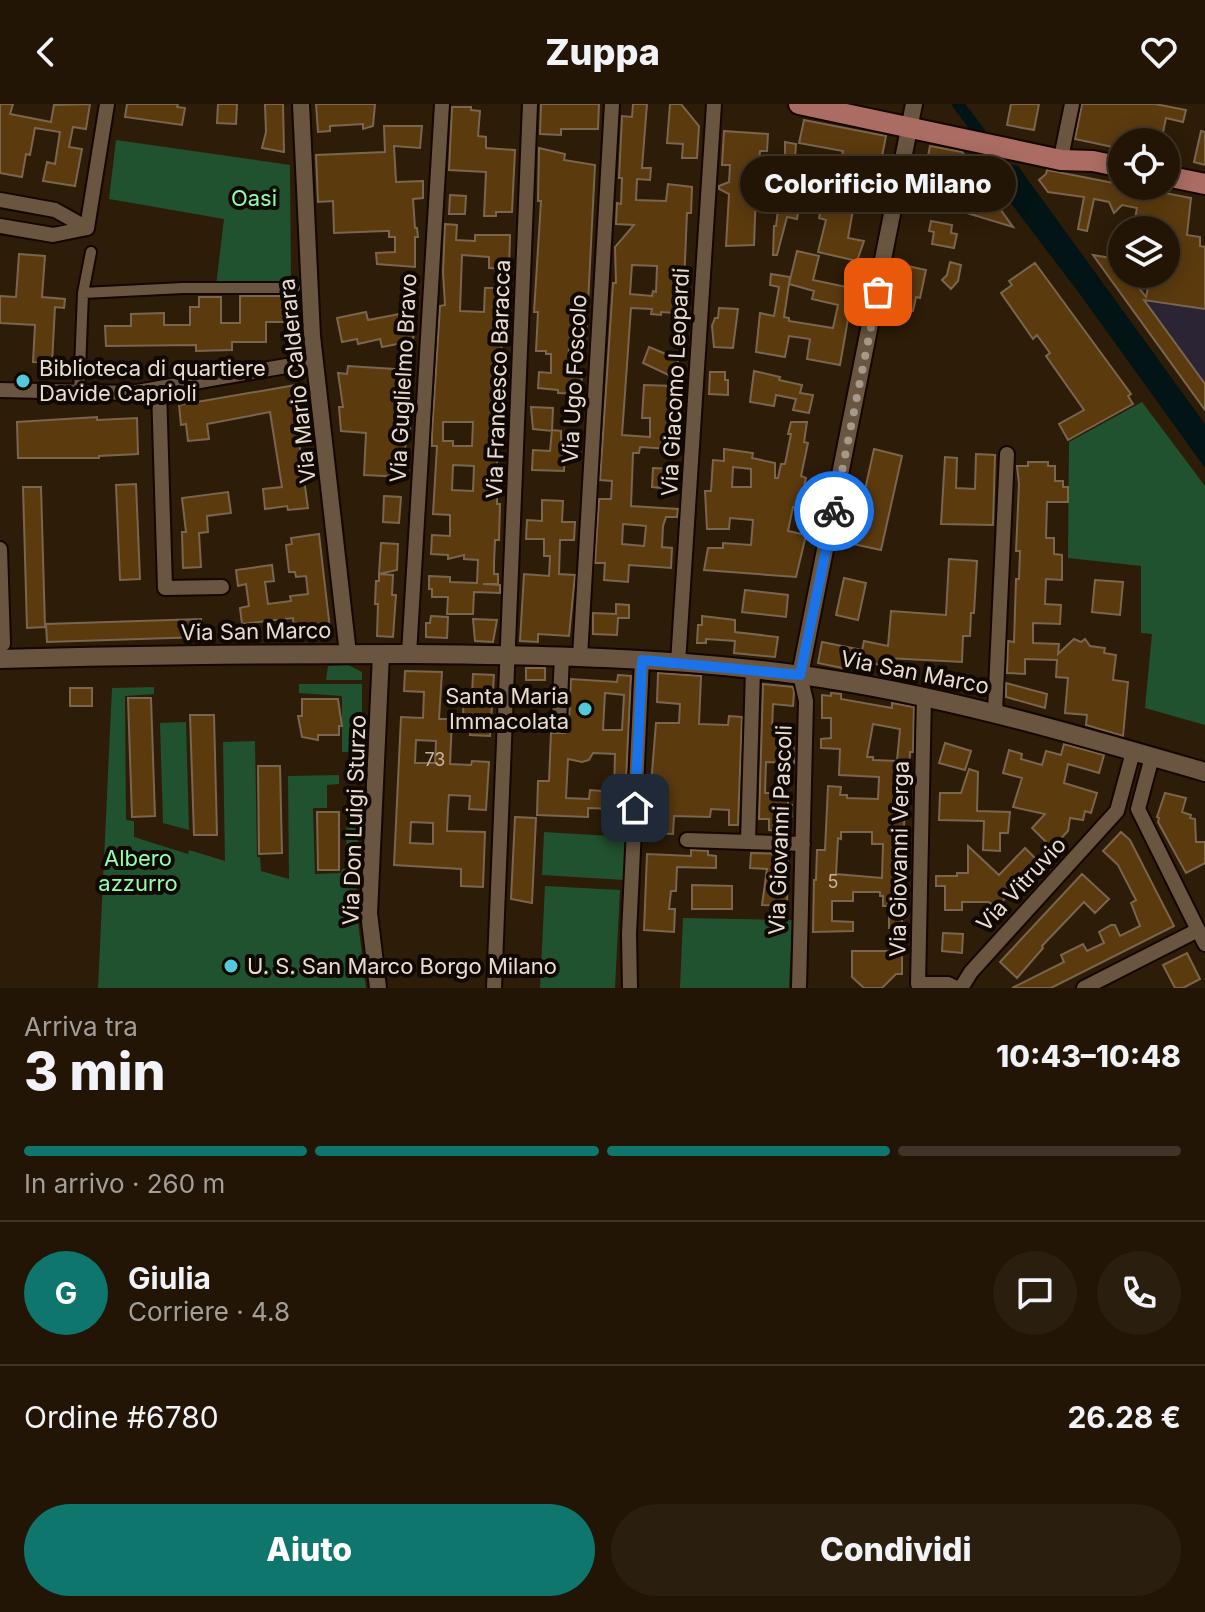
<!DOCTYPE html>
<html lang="it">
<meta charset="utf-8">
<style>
:root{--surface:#221505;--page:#2a1e0f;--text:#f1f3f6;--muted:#a29f9a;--line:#3f3427;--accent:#0f766e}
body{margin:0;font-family:Inter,sans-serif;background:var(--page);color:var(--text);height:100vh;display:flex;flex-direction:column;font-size:30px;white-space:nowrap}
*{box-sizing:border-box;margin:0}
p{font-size:26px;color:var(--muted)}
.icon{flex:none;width:44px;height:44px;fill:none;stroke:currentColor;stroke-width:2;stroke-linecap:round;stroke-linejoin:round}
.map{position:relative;height:884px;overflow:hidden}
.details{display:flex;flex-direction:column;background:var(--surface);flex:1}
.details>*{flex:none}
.buttons{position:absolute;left:1108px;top:24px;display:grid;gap:16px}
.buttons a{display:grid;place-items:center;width:72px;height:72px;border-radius:50%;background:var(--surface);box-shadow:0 4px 20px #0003,0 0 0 2px var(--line);font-size:40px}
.pin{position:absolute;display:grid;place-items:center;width:68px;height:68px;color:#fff;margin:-34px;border-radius:16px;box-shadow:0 4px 12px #0006}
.courier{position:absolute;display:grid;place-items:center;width:80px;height:80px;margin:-40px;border:6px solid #1a73e8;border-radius:50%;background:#fff;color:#222;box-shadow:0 2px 10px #0007}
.bubble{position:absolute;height:56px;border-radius:28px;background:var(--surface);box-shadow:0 4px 20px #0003,0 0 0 2px var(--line);font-size:26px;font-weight:800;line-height:56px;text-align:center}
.overview em{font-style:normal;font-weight:800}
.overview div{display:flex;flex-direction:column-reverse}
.overview{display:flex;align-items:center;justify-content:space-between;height:136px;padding:0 24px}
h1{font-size:52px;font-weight:800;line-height:60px}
.bar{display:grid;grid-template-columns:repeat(4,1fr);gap:12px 8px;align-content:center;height:96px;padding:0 24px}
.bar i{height:10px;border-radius:6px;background:var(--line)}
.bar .active{background:var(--accent)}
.bar p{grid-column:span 4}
.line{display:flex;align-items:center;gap:20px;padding:0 24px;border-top:2px solid var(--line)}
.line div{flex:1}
.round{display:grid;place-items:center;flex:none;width:84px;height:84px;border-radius:42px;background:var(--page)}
.primary-button{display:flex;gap:16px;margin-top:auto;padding:16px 24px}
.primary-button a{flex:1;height:92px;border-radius:48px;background:var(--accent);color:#fff;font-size:32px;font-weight:800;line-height:92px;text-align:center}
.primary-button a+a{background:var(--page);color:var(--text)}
header{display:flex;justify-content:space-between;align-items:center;height:104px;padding:0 24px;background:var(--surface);font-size:36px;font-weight:800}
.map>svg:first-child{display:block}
</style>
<header><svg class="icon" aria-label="back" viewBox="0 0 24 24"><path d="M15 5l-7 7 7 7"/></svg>Zuppa<svg class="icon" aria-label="heart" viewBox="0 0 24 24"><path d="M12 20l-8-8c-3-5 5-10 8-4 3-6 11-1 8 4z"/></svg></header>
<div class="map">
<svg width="1205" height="884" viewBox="0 0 1205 884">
<rect width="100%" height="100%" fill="#2d1c07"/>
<path fill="#2a2434" d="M1151,170L1205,173V305L1141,217Z"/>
<path fill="#21522f" d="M116,36L290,61L291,180L216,182L224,115L109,95Z
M1142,298L1205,382V621L1145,604L1152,530L1141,529V462L1068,454L1069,338Z
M348,561L362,568V576H326L328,562Z
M299,580H362V648H342V592L299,589Z
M154,583V590L125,592L126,716L134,717V733L188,750L189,746L225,757L223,638L255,637L257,753H260L261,767L289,775L288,672L339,671V680L327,681V704H313L315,770L341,769L342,765H347L346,709L354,690H360L356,801L366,884H98L112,584Z
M186,618L189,726L163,719L160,619Z
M544,728L627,733L624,776L542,771Z
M545,782L620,786L615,884H540Z
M683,814L792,816L789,884H680Z"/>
<path fill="#031416" d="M976,53L1018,62L1205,320V364L1082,193Z"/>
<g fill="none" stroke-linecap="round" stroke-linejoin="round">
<path stroke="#031416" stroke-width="12" d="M958,0L1011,71"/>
</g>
<path fill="#5b3a0e" stroke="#7a654f" stroke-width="2" fill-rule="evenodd" d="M0,0H13L10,10L51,18L54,1L90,0L86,25L73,23L69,43L82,45L75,82L43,77L47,58L55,60L60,28L35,24L30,51L26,50L22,73L0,69Z
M127,0H178L177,3L185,4L182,21L125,13Z
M218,0H237L236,20L217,19Z
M265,0H283L284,48L262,44L266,28Z
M316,0H375L373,22L363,25V20L330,22V27L318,28Z
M541,0H599L598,25H561V31L540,30Z
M633,0H647L642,64H651L650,76L637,75L636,96L666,97L668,80L692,83L691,109H687L683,203H675V209L661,208V211L651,210L652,205L631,204L622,331L650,333V314H642L644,281L677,282L671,345L640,343L639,349H633L631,402L678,405L677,413H666L663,422L662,443L672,444L671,464L629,461L628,478L604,476L605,459H595L599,395H611L612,377L600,376L613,179H616L615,143L634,121L616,120L617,99L621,100L622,74H619L622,12L632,13ZM632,161L657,162L656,188L653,187L652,192L630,190ZM623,420L646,422L644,442L622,440Z
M670,0H681L699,22L697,54H682L683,40L667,39Z
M1011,0H1039L1034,26L1007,21Z
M1082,0H1155L1186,6L1183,18L1166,14L1161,38H1122V45L1075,35Z
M452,3H471V6L480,7L478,32L486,33V44L515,46L512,108H496V112H484L486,68L449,66Z
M804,16L886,32L878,73L853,67L851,76L838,73L843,47L799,39Z
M384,22H422L420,44L394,42L396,78L423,77V94L413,95L415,124H417L418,133H415V163L377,160L376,149L395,148V133H389V127H385L334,129L333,97L318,98L316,51L385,48Z
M724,27L768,30L767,47H760L759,60H757L754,141L726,142L729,90L719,85V82L729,78L730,61H722Z
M1201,27L1205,28V61L1194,58Z
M785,38L796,40L794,67L806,69L804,77L835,83L833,96L854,100L848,134L864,137L857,157L818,148L826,116L819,114L824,91L802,87L797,115L787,113L777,151H773L774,122H776L782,73L785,74Z
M930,42L962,48L968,56L963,80L985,84L1013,123L957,106L963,81L940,77L938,89L921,85Z
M539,44L565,50L564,56L595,61L586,239H576V244H569L568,267L582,268L581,290L558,289V286L538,284L539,268L551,269V250H546V247H536L538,208H534L541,97H538Z
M1047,66L1191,94L1187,131L1200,133V142L1205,143V205L1144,196L1205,280V306L1093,151L1117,155L1122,162V170H1128L1146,193L1151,170H1166V126H1133L1137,104L1122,101L1114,109L1109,98L1094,95L1087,127L1078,125L1084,93L1048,88L1039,76L1046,70Z
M450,91L466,92L465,110H449Z
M931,117L952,121L951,129L957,130L954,144L932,140L934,128L929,127Z
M445,120L457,121L456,136L475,137V131H510L509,165L489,164V153L462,151L460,207L484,208L485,184H508L506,236H502L500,269H506L503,335H498L497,363L505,364V373L497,372V400H500L499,436H495L494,459V470H498V480H483L500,481V489L474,488L473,510H447L448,493H432V485H429V472L450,473V478L477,479L478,456L464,455V451L448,455V451L431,450L432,431L450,432V411L433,410L437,342H432V329L440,202L445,201L443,168ZM443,318H473L472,342H453V337H443ZM453,361L474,362L473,387L452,386Z
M797,147L819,152L813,176L861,186L855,216L848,215L840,261L807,255L810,235L789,232L785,253L756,248L760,209L774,212L779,183L770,181L771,170L790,173L784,213L789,214V217L833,224L838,201L812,195L814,187L789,180Z
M19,150L45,152L42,193L65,195L64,204L55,203L52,259L33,258L35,221L0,219V192L16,193Z
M950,158L961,161L958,177L951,185L942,176L947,171Z
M1035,159L1131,290L1128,292L1133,300L1068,336L1059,320L1084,306L1046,252L1050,249L1037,231L1033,235L1001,189L1012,181L1009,177Z
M903,161L926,166L920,194L916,193L913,207L909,206L908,214L891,210Z
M240,192H285L286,218H266V238H232V246L196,247V241L106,242L105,222H131V210L164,209V221H190V203H199V193H221V219H240Z
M719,204L738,205L733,244L714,243L712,222L715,214H718Z
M415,207L413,237L382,243L380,235L358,240L357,235L342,238L337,214L366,208L368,216Z
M649,243L678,255L677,275L643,259Z
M348,262L410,266V330H406L404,373L364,371L366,329L341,327L339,303H343L338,269L347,270Z
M754,267L780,273L779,276L802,281L800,289L813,291L809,309L793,306L796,295L776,291L774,302L750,298Z
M710,268H725V276H728V291L709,290Z
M296,281L299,302H294L308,404L288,406L287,402L265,405L263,385L282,383L270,308L207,320L209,335L188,337L186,320L181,321L179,301Z
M531,303L553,304L552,327L533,325Z
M97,313V316L137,314L138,350L99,352V354H18L17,318Z
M791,318H807L804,338L808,339L801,372L806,374L799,404L793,403L788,427L806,431L796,473L704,466L708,444H723V439L751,441L753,416L730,414L729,425H707L705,387H711L713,356L724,357V345L753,349L752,354L775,359V374H778L781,360H785L791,330H788ZM733,363L751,365V383H732Z
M552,326L561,327V339H565L564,367L532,366L533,346L550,347Z
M874,345L902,352L881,446L853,440Z
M976,350L995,351L993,421L941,420L945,353L957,354L956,384L975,385Z
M1028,358H1048V362H1055V377H1063V383H1068V398H1047L1046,434H1054V450L1062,451V476L1046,475L1045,500L1061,501L1060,520L1033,519V539L1059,540L1058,550L1074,535L1081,538L1085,535L1090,542L1105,544L1104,549L1116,551L1113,576L1128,578L1123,632L1086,621L1087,611L1065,609L1068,574L1056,573L1057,556L1025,555V570L1007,569L1008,537L1014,538L1016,475H1019L1020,447H1016L1019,380L1017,362H1028Z
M653,364L673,365L671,385L652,383Z
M136,380L140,475L120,476L116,381Z
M23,383H41L45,523L27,524Z
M228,388L231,409L207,412L208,428L199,429L201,463L183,464L182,428H186L182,394Z
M384,392L401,393L399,419L383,418Z
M542,396L563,397L562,418H575L574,436H560L559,470L575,471L569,532L538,530V538L520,537L524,470L549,472L550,452H544V435H526L527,416L542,417Z
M319,430L331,534L312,536L311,525L294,527L293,514L242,520L240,504L249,502L246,480L238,482L236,466L272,461L274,477L265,478L268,500L291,497L290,492L308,490L306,472L296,473L295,468H289L286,441L292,440L291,434Z
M381,439L398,440L397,466L379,470Z
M949,455L977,457L974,509H971L970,532H963L962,558L887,554V562L854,556L853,560L849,559L847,565L818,559L822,538L862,546L864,537L888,542L891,507L946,511Z
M379,470L393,471L392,491H396L393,533L377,532L378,500H375L376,477H379Z
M844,474L866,479L858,516L836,511Z
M1095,476L1123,478L1120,511L1092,508Z
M745,486L788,491L786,513L742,508Z
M616,500L629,501V514H618L617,531L593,530V509L616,510Z
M431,512L448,513L447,534L426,533V519H430Z
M702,512L735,516V528L778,533L775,553L734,549L735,537L706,535V539H697L698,521H702Z
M201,515L202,533L47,538L46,520Z
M473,515L497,516L493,538L475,537Z
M526,564H545V576H526Z
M405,567L442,568L439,615H452L450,660L471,661L472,657L489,658L486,706L469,705L470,692L449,691L448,705L447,727L485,728L483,783L461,782V765L394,761L401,613L423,614L424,588L404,587ZM416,636L436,637L435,659H415ZM411,718L433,719V740L410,739Z
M658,569L701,572L699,620L728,621L729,612L742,613L738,721H729V706L711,705L710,713L674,712L673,730L647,729L656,619H679L680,600L657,598Z
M473,570L494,571L490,632L470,631L471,611H463L464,590H472Z
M618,571L631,572L624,716L613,715V705L588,704V713L537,711L538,677H549L551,629H565L569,618L571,575L617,578ZM605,589L624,591L622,626H603ZM593,649L615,650L614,688L590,686L589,695L566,694L568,655L582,658L589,656Z
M1006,579L1047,590L1045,604L1006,593Z
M763,580L793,583L794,588L793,602L773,600L772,626H793L794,659L766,658L765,689H788V701H792V712H779V727L769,726V715H759Z
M70,584H92V602H70Z
M831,589L841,590V595L892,604V599L914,603L913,648H910L909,668H907L903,740H899L898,765H902V824H889V802H883V792H880V788H853V797H832V817L853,818V827L813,828L814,776H816L817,746H825L828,682L841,683L840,691H847V694L878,695L879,673L839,671L840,645L821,644V635L831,634V614H822V591L831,592ZM873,620L900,625L897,657L873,656V653H867ZM841,728H872V740H883L882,774L836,770L838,734L841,735Z
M128,594H151L155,712L132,713Z
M302,595H338L342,622H339V631H318V636L302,633L298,612H302Z
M190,611H214L217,731H194Z
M945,639L971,647L965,666L939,659Z
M1064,640L1104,651L1099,669L1068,660L1064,679L1097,689L1091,709L1085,707L1083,716L1070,714L1068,727L1052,744L1032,724L1045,710L1013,703L1022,674L1003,669L1009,646L1022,650L1021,655L1042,661L1046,647L1061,651Z
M258,662H280L282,749L259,750Z
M969,665L978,668L977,707L1010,708L1008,729H1000V747L983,746L984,717L939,716L940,689H961Z
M1165,689L1186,694L1182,708L1191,711L1190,714L1195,715L1196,738H1205V759L1186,769L1158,718L1159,714L1157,713Z
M317,708H339V766H318Z
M515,713L536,714L532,799L511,795Z
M1121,728L1130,736L1174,822L1051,884H1012L1064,858L1061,851L1083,840L1087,847L1104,839L1099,828L1111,821H1115L1120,832L1140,822L1131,799L1136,796L1118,761L1103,747Z
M968,742L999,771L1025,744L1039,758L996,804L989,798H962V806H945V782H936V772H957V769H968Z
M691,746L708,747V751L716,752V764L677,763L676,787H671L669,805H675L674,828L644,826L647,750L691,752Z
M751,749L788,750L787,802L762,801L767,765L750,764Z
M1082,770L1109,795L1095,809L1084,798L1042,842L1043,844L1017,874L1000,858Z
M692,781L732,782V805H692Z
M943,829L963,830L962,849L942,847Z
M852,847H902V870H896L882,884H864L852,873Z
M1187,849L1200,875L1183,884H1175L1163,861Z"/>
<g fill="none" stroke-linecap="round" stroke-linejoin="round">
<g stroke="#150600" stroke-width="14">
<path id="pedestrian" d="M83,189L183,184H295
M79,290L83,189L91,148"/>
</g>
<g stroke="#150600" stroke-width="18">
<path id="minor" d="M1063,44L1072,0
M0,96L55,106L87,124
M0,122L53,131L87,124
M87,124L107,0
M159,285L165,484L222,483
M0,286L131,289L315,257
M0,445L3,540
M409,550L442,0
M580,553L612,0
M678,559L714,0
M753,565L748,738L803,740
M995,608L1007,350
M559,617L562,552
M1152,653L1138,705L1205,840
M687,736L748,738
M918,880L924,592
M918,880H948L956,884
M494,884L530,0
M630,884L629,830L642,556
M799,884L806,597L800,571
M961,884L971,868L1117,707L1133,648
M1084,884L1198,826"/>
</g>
<g stroke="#150600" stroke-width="20">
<path id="tertiary" d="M301,0L312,232L348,550
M800,571L914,0
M378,884L369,809L381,550"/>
</g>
<g stroke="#150600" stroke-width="22">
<path id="secondary" d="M0,555C137,551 273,550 410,550C540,551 671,553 801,571C939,590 1071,629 1205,668"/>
</g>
<g stroke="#150600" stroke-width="24">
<path id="primary" d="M799,0L1061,56L1093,57L1122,63
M1166,72L1205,80"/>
</g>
<use href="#pedestrian" stroke="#6a5640" stroke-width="10"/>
<use href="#minor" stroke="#6a5640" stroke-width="14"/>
<use href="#tertiary" stroke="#6a5640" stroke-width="16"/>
<use href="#secondary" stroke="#6a5640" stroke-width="18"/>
<use href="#primary" stroke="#ab6d63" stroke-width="20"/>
</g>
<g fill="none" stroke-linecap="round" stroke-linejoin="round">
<path stroke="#a7998a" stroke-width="8" stroke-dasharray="0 14.4" d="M834,407L878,188"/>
<path stroke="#1a73e8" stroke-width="10" d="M635,704L642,556L800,571L834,407"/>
</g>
<g fill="#53cadc" stroke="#100802" stroke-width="3">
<circle cx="23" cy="277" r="8"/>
<circle cx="585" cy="605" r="8"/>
<circle cx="231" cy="862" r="8"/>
</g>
<g text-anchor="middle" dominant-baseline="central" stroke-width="8" stroke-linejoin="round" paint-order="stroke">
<g font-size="18" fill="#c6b4a0">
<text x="435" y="655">73</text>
<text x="833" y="777">5</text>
</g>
<g font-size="22" fill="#91feac" stroke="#100802">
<text x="254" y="94">Oasi</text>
<text x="138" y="754">Albero<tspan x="138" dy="25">azzurro</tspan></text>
</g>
<g font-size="22" fill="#e9ddd0" stroke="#100802" text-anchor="start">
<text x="39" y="264">Biblioteca di quartiere<tspan x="39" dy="25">Davide Caprioli</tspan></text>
<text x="569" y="592" text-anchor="end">Santa Maria<tspan x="569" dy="25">Immacolata</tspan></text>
<text x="247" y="862">U. S. San Marco Borgo Milano</text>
</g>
<g font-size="22" fill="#e9ddd0" stroke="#100802">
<text transform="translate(403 274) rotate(-87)">Via Guglielmo Bravo</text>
<text transform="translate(498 275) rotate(-88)">Via Francesco Baracca</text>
<text transform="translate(574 275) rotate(-87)">Via Ugo Foscolo</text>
<text transform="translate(297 277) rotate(-96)">Via Mario Calderara</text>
<text transform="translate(675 278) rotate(-87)">Via Giacomo Leopardi</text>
<text transform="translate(256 527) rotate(-1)">Via San Marco</text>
<text transform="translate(915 568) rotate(11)">Via San Marco</text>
<text transform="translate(354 716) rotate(-88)">Via Don Luigi Sturzo</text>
<text transform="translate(780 726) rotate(-88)">Via Giovanni Pascoli</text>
<text transform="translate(899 755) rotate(-89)">Via Giovanni Verga</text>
<text transform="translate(1021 780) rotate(-47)">Via Vitruvio</text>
</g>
</g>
</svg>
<div class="buttons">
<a><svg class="icon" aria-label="locate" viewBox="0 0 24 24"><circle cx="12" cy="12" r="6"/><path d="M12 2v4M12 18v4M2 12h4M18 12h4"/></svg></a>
<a><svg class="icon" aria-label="layers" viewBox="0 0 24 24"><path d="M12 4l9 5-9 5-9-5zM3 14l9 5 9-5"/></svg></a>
</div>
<div class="pin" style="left:878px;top:188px;background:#ea580c"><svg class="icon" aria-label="bag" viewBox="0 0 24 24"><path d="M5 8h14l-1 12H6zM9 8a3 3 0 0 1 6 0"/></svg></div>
<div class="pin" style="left:635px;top:704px;background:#1f2937"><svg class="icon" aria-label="home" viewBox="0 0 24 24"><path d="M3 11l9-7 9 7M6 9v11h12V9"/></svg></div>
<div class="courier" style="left:834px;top:407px"><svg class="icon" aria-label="bike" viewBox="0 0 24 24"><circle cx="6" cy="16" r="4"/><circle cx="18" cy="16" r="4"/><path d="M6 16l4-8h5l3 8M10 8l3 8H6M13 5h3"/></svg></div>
<div class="bubble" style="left:740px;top:52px;width:276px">Colorificio Milano</div>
</div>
<section class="details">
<div class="overview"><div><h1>3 min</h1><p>Arriva tra</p></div><em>10:43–10:48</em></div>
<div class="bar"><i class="active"></i><i class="active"></i><i class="active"></i><i></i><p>In arrivo · 260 m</p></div>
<div class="line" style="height:144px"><b class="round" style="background:var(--accent);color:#fff">G</b><div><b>Giulia</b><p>Corriere · 4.8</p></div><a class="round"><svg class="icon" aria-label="chat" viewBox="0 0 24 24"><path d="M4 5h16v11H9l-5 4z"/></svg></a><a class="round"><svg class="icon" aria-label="phone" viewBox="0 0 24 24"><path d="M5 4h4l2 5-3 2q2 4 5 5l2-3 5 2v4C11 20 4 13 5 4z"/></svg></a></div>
<div class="line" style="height:104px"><div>Ordine #6780</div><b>26.28 €</b></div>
<div class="primary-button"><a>Aiuto</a><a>Condividi</a></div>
</section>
